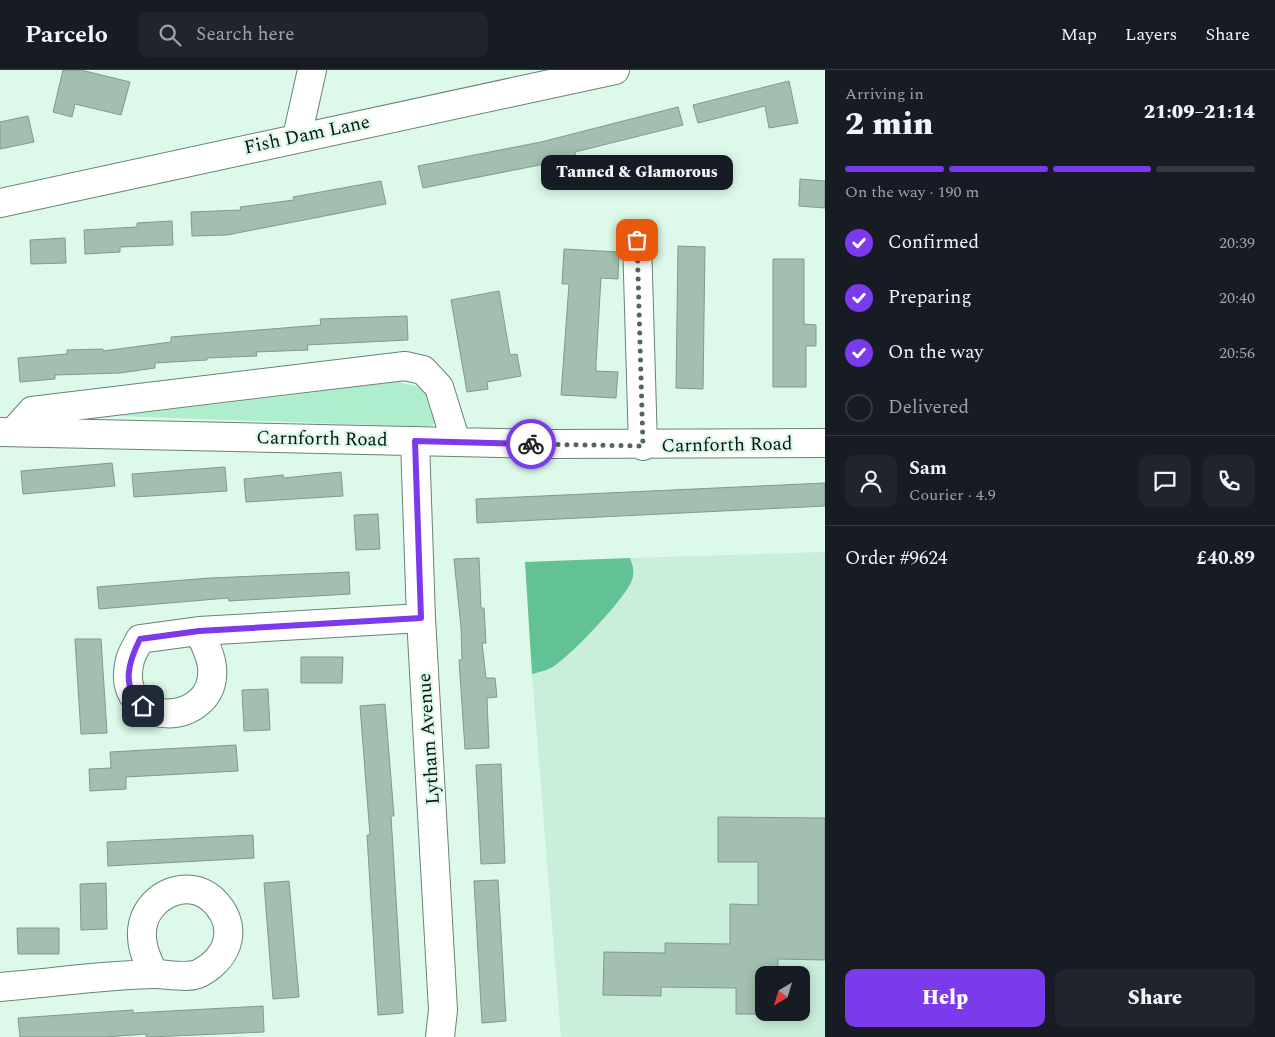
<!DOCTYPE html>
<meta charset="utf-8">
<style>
:root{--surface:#171b24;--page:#20242c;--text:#f1f3f6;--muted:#9ea1a6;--line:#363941;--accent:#7c3aed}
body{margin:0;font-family:Spectral,serif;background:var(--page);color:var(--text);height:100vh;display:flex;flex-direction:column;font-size:19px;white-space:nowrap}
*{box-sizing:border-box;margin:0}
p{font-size:16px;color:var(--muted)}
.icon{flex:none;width:28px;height:28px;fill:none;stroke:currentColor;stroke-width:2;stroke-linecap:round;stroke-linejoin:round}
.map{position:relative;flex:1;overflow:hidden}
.panel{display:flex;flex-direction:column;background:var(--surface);width:450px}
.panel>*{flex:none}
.needle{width:32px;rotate:218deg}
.controls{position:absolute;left:755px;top:896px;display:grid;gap:10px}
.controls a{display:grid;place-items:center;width:55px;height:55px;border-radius:10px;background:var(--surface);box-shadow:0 2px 12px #0003;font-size:25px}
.pin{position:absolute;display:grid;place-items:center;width:42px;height:42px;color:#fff;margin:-21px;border-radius:10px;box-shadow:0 2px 8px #0006}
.courier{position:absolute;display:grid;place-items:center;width:50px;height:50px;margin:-25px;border:4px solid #7c3aed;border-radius:50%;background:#fff;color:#222;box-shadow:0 1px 6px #0007}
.bubble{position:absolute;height:35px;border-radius:10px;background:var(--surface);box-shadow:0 2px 12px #0003;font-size:16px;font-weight:800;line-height:35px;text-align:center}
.overview em{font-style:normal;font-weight:800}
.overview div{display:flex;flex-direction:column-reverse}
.overview{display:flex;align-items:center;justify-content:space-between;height:85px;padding:0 20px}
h1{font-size:32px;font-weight:800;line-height:38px}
.bar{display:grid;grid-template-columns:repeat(4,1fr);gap:8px 5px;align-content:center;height:60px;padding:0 20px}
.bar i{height:6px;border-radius:4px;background:var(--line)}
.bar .on{background:var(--accent)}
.bar p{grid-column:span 4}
.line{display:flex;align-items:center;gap:12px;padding:0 20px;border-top:1px solid var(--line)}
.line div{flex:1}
.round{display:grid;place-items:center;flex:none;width:52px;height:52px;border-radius:10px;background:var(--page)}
ol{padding:0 20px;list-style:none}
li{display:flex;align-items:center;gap:15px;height:55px}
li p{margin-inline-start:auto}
li .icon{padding:5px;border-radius:50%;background:var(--accent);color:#fff;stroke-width:4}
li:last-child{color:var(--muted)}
li i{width:28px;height:28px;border:2px solid var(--line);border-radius:50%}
.cta{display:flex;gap:10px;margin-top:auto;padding:10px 20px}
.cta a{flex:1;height:58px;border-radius:10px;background:var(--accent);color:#fff;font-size:20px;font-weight:800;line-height:58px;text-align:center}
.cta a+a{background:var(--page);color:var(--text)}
header{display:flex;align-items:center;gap:30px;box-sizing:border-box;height:70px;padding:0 25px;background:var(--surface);border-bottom:1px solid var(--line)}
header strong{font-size:24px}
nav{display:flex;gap:28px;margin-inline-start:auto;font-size:18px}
.search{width:350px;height:45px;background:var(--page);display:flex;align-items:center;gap:12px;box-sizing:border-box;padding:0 18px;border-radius:10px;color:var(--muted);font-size:19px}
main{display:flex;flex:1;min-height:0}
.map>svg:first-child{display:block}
</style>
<header>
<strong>Parcelo</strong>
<div class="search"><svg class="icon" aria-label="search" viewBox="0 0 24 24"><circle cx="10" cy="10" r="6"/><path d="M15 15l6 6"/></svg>Search here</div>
<nav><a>Map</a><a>Layers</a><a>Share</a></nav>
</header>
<main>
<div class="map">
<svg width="825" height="967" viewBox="0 0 825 967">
<rect width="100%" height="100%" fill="#dcf9e9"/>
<path fill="#c9eeda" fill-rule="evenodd" d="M825,482V967H561L532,604L549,599L634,500L630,488ZM764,905H801V942H764Z"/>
<path fill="#aeeecc" d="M398,312L424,318L436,340L439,350L429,357L118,346Z"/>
<path fill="#63c294" d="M630,488C633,496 635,502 632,510C626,528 568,589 551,598C545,601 538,602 532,604L525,492Z"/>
<path fill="#a2bfaf" stroke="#809b8c" d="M63,0H81L130,12L121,45L75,34L72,47L53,42Z
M789,11L798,53L769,58L765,36L698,53L693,35Z
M678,37L683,55L575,82L577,95L546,101L545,94L423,118L418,96L541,72Z
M28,46L34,72L0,79V52Z
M800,109L825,111V138L799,136Z
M381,111L386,134L227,165L192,166L191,142L241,140L240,137L294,130L293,127Z
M172,151L173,175L120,177V182L85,184L84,160L137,157V153Z
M65,168L66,193L31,194L30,170Z
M678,176L705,177L703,319L676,318Z
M564,179L619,182L618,209L601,208L596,293V301L618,302L616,328L561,325L569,214H562Z
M773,189H804V254L816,255V276H806V317H773Z
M499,221L510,285L517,284L521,306L487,312L488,319L467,322L451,230Z
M407,246L408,270L307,275L308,280L256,282L257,286L207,288V290L155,293V298L120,303L55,305V309L20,312L18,288L67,284V280L103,279V281L171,272V267L321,255L320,249Z
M112,393L115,416L23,424L21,401Z
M225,397L227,421L134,427L132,404Z
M341,402L343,426L246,432L244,409L283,405L284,408Z
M825,413V436L477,453L476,429Z
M378,444L380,479L356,480L354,445Z
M479,488L481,538H484L486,573H482L486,608H495L497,627L487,628L489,678L465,679L459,590H462L461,557L454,489Z
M349,502L350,524L229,531L228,528L99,539L97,517L210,508Z
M75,569H101L107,663L81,664Z
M301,587H343L342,613H301Z
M268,619L270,660L244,661L242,620Z
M385,634L394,746H391L403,943L378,945L367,765H370L360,636Z
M236,675L238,701L126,707V719L90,721L89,699L111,698L110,682Z
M501,694L505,793L481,794L476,695Z
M718,747L825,748V890L778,889V901H757V944H736V918L661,917V926L603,925L604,882L665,883V873L730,874V834L758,835V792H718Z
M253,765L254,788L108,796L107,772Z
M498,810L506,951L482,953L474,811Z
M289,811L299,927L273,929L264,813Z
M106,813L107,859L81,860L80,814Z
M17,858H59V884H18Z
M263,936L264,962L150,967H146V964L105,967H20L18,948L133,940V943Z"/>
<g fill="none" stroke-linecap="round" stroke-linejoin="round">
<g stroke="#688374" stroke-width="30">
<path id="minor" d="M297,67L312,0
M0,133L615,0
M637,170L643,376
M14,361L32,341L405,296L423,300L439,317L456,372
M0,362L549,374L825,373
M415,371L421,548L443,940L440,967
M199,561C204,573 211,584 212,597C218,659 112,661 130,590C132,583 137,575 140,569L199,561L421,548
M0,917C51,913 103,905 155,904C167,904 189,909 200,903C231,886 239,854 212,829C188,808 150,824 143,854C139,872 146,888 154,904"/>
</g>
<use href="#minor" stroke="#fff" stroke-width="28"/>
</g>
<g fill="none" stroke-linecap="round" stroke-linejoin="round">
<path stroke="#54655c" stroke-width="5" stroke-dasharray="0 9" d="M531,374L643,376L637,170"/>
<path stroke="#7c3aed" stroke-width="6" d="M143,636C120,617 129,591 140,569L199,561L421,548L415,371L531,374"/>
</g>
<g text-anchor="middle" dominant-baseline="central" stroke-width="4.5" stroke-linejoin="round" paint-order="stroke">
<g font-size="19" fill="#0b1510" stroke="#dcf9e9">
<text transform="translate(307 65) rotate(-12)">Fish Dam Lane</text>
<text transform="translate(322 369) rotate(1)">Carnforth Road</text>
<text transform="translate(727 375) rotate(-1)">Carnforth Road</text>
<text transform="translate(429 669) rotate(-94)">Lytham Avenue</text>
</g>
</g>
</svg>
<div class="controls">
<a><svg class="needle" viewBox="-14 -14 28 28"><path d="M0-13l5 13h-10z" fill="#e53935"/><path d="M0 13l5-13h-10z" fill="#9ea1a6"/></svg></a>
</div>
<div class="pin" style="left:637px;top:170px;background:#ea580c"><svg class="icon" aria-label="bag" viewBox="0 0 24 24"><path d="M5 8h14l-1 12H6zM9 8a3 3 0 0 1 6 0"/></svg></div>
<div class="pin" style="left:143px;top:636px;background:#1f2937"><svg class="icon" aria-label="home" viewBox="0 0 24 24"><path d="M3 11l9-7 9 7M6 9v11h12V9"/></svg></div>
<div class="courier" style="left:531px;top:374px"><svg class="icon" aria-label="bike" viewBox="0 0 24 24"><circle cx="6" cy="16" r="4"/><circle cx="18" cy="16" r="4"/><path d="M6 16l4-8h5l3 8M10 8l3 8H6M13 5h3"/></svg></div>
<div class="bubble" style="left:541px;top:85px;width:192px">Tanned &amp; Glamorous</div>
</div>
<section class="panel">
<div class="overview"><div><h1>2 min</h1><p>Arriving in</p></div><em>21:09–21:14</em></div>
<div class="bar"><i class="on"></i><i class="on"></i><i class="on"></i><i></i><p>On the way · 190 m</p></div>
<ol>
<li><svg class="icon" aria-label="check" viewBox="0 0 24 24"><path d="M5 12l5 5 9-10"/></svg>Confirmed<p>20:39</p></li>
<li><svg class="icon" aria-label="check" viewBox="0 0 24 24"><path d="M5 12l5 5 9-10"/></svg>Preparing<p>20:40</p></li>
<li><svg class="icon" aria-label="check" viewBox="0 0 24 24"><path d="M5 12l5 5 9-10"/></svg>On the way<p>20:56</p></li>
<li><i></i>Delivered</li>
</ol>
<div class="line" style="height:90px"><a class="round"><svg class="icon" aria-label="person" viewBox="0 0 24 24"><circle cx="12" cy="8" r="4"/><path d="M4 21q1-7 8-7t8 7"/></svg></a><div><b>Sam</b><p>Courier · 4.9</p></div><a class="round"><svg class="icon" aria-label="chat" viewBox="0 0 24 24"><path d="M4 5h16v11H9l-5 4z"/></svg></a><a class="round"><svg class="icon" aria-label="phone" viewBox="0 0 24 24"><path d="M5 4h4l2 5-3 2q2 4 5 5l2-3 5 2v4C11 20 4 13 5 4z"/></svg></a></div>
<div class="line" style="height:65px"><div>Order #9624</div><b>£40.89</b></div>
<div class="cta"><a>Help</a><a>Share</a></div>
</section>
</main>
